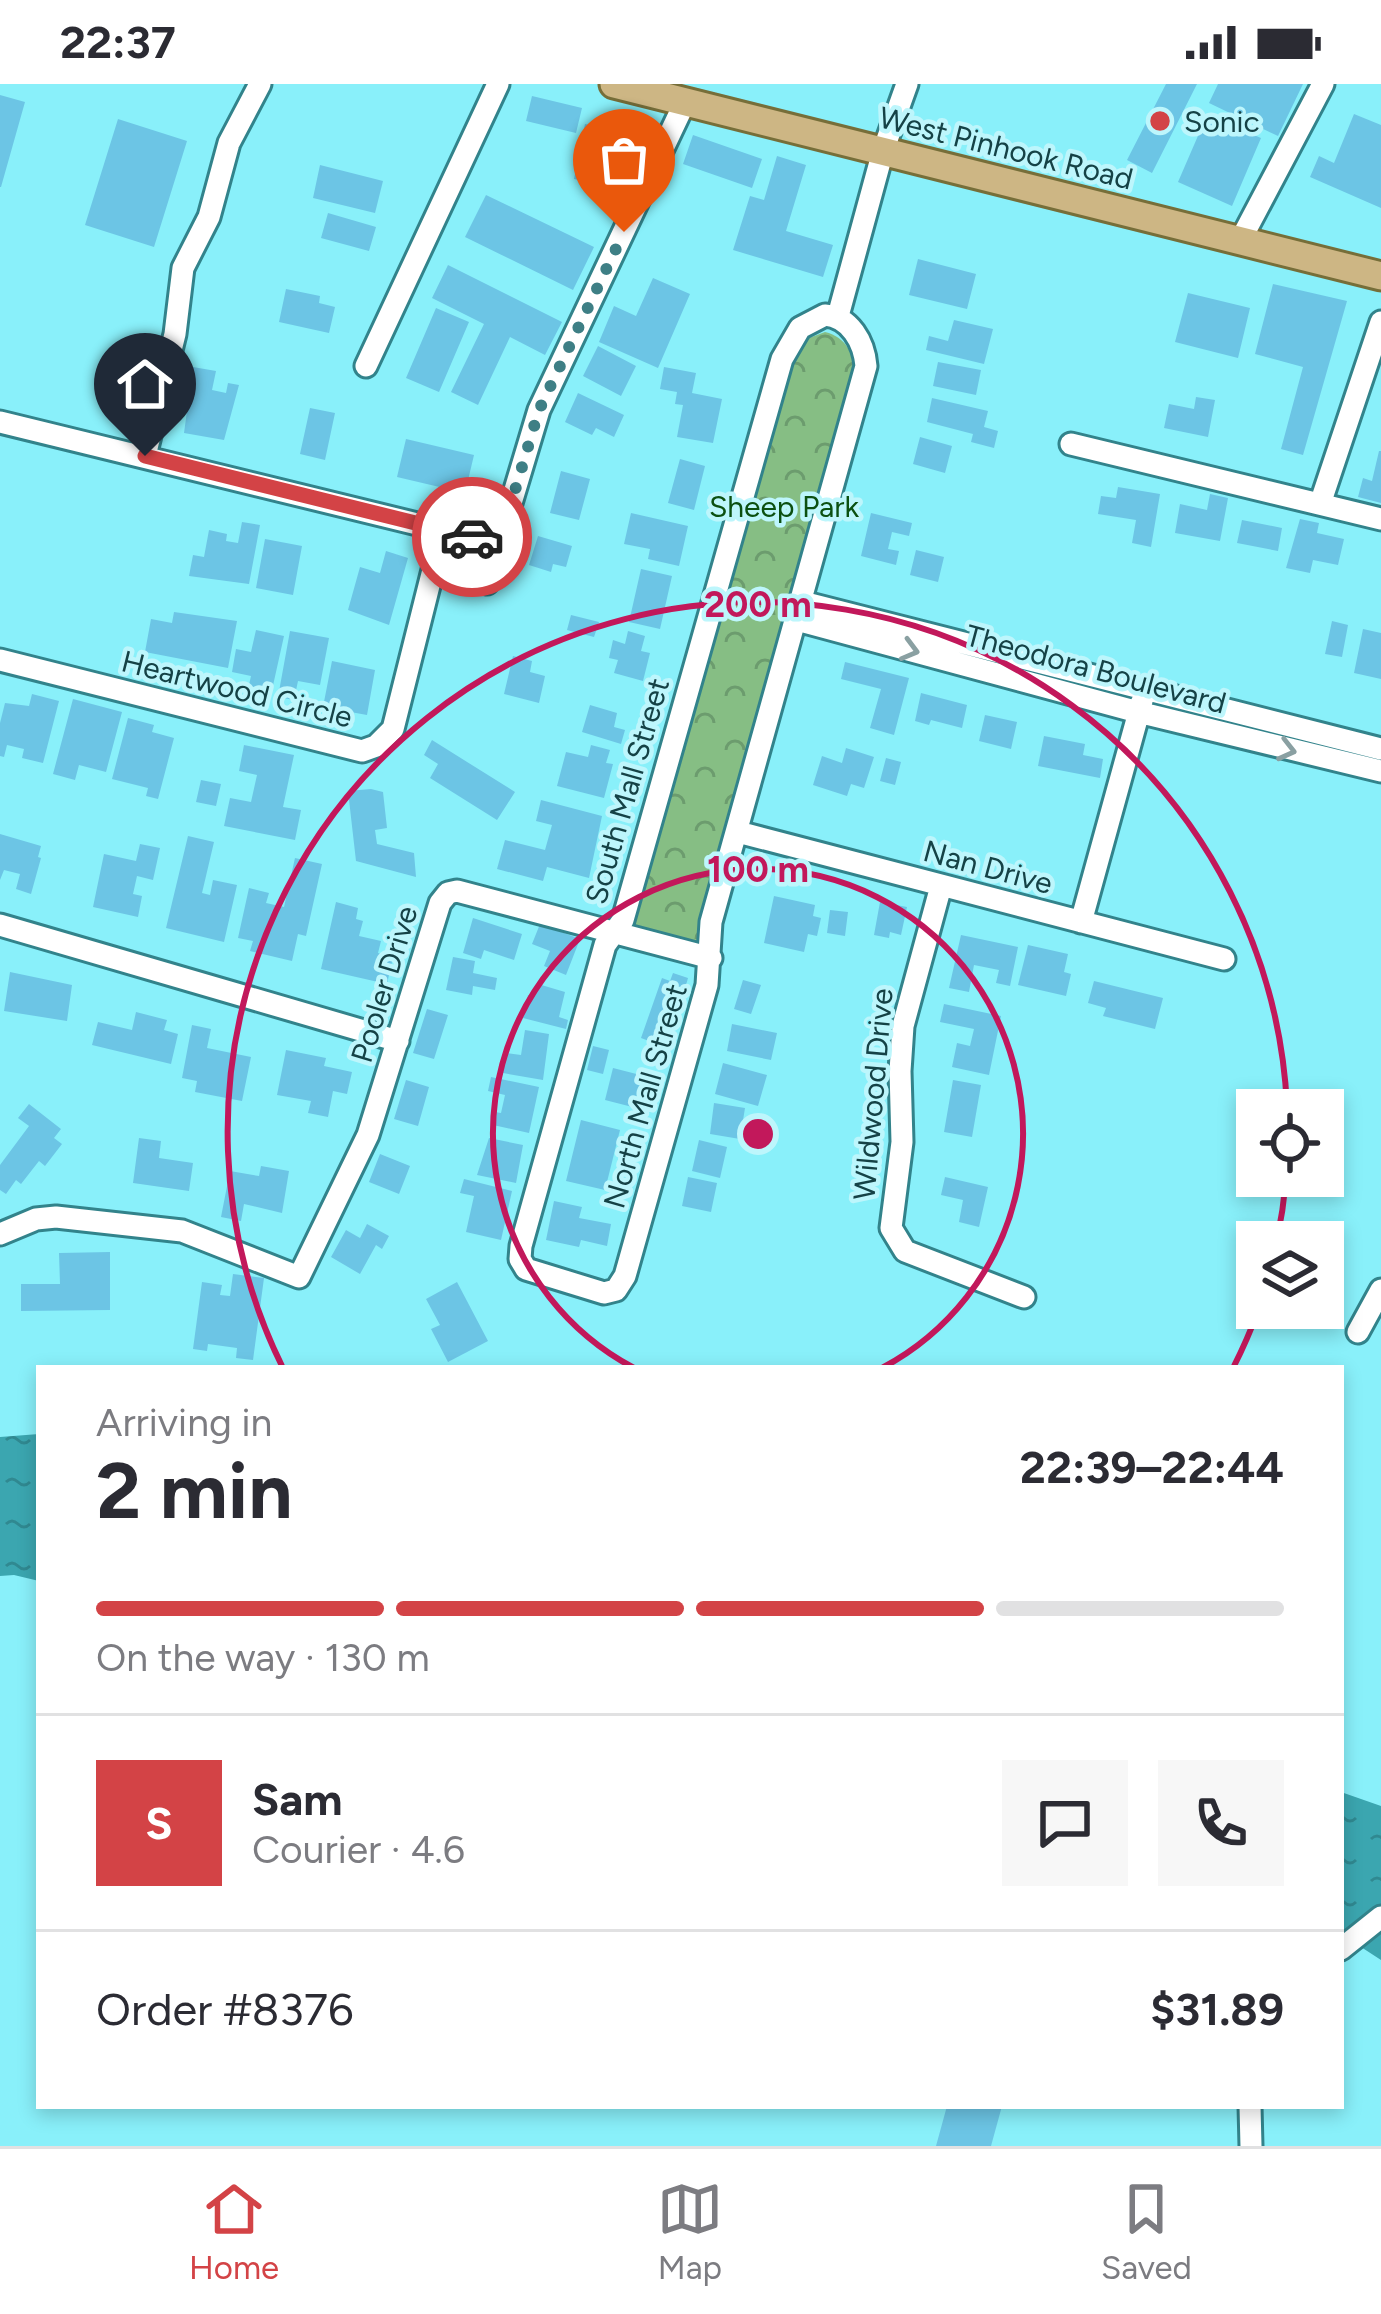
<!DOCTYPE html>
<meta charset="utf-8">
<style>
:root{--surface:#fff;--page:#f7f7f7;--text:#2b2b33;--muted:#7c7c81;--line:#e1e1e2;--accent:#d34346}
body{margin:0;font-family:Figtree,sans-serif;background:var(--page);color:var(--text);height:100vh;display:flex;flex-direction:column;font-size:45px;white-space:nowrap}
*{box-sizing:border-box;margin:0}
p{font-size:39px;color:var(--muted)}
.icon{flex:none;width:66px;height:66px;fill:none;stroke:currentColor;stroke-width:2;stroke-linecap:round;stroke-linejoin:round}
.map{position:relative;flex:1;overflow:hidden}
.drawer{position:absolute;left:36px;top:1281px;width:1308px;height:744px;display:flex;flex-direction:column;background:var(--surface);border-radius:0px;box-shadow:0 6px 18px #0003}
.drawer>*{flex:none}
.buttons{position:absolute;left:1236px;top:1005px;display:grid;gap:24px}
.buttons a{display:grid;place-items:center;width:108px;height:108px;border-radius:0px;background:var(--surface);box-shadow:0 6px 18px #0003;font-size:60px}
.pin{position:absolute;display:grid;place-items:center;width:102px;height:102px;color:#fff;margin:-123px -51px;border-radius:50% 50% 50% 0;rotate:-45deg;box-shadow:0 0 12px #0007}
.pin .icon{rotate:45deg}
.courier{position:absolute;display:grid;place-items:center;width:120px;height:120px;margin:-60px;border:9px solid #d34346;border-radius:50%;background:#fff;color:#222;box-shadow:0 3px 15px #0007}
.head em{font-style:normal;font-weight:700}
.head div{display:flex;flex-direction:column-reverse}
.head{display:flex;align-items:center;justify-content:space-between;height:204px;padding:0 60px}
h1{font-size:78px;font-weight:700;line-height:90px}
.bar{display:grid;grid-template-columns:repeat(4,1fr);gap:18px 12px;align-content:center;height:144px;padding:0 60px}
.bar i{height:15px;border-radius:9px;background:var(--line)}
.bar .on{background:var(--accent)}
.bar p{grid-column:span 4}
.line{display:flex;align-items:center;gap:30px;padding:0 60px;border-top:3px solid var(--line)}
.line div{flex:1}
.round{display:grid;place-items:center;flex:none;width:126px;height:126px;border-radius:0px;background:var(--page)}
.status{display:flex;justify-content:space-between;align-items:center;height:84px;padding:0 60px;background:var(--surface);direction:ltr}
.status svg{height:33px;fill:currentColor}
.dock{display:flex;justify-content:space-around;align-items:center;height:168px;border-top:3px solid var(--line);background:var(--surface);font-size:33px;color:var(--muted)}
.dock a{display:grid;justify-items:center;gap:6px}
.dock .on{color:var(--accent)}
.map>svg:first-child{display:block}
</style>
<div class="status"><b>22:37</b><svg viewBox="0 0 49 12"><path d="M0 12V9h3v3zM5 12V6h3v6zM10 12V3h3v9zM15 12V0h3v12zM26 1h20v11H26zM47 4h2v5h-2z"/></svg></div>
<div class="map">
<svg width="1381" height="2062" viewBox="0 0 1381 2062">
<defs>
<pattern id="park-crowns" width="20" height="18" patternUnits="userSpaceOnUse" patternTransform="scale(3)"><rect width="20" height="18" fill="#86be84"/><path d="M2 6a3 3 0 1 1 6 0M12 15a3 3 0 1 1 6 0" fill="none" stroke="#6c9c6e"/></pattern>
<pattern id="water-ripples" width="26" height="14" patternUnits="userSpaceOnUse" patternTransform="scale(3)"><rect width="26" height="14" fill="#3ba6b0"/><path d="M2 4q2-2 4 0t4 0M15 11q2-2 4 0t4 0" fill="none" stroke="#308991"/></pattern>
</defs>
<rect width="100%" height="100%" fill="#89f0fa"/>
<path fill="url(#park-crowns)" d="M825,248C850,254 857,277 854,300L698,858L631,840L788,275L801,257Z"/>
<path fill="url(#water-ripples)" d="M39,1350V1497L14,1491L0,1492V1353Z
M1341,1708L1381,1722V1876L1341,1850Z"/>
<path fill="#6cc5e5" d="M1166,0H1197L1152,89L1127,76Z
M1218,0H1303L1278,52L1209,19Z
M0,11L25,18L1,103H0Z
M532,12L582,24L576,49L526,37Z
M1354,30L1381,41V124L1310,93L1319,72L1334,79Z
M1207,31L1261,54L1232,122L1178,98Z
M118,35L187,57L154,163L85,141Z
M585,40L629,49L618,104L574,95Z
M693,51L762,75L752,104L683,80Z
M777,72L806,81L786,147L833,161L823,193L733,166L750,112L764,116Z
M320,81L383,97L375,129L313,114Z
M486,111L594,163L573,206L465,153Z
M328,129L376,143L369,167L321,154Z
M918,175L976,190L967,225L909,211Z
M448,181L562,238L545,271L510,253L478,321L451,308L484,240L432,214Z
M653,194L690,210L658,284L599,258L614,222L636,232Z
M1273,200L1347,217L1303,371L1281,365L1303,283L1255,270Z
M286,205L320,212L319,219L335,223L329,249L279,238Z
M1188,209L1250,224L1238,274L1175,258Z
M436,224L469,238L439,308L406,294Z
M954,236L993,245L984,280L926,266L929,252L948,257Z
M598,262L636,282L621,312L583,292Z
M938,278L981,286L976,311L933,302Z
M193,283L216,287L212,306L226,309L228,299L239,301L224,356L184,349Z
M664,283L696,289L692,309L722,315L713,359L677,353L683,321L675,320L677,308L660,305Z
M578,309L624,331L614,353L596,344L592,351L565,338Z
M1196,313L1215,316L1208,353L1164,344L1169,320L1194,325Z
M932,314L988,327L984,343L998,347L994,364L971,358L973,350L927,338Z
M310,324L335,329L325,376L300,370Z
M920,353L952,362L945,389L913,380Z
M406,355L474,371L465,409L397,393Z
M1379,367H1381V419L1358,413L1363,394L1372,397Z
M680,375L705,382L694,426L668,419Z
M561,387L590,395L579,436L550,429Z
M1118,403L1160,410L1151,463L1132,459L1136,436L1098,430L1101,412L1116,414Z
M1210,410L1228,414L1220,457L1175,449L1180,420L1207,426Z
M631,429L688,442L679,482L648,475L650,465L624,460Z
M871,429L912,439L909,452L892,448L888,465L899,467L896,481L861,472Z
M1300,435L1319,439L1317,449L1344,455L1338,481L1313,476L1310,489L1286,484Z
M1242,436L1282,444L1278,467L1237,459Z
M242,438L260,441L249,500L189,492L193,471L204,473L209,446L227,450L226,457L238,459Z
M538,452L572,462L566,483L553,480L551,488L529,481Z
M265,455L302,462L293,511L256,504Z
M916,466L944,473L938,498L910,491Z
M386,467L408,474L389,541L348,526L360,483L380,489Z
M641,485L672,492L660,545L629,538Z
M174,528L237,537L228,584L145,568L151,535L172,539Z
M571,531L599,538L594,553L567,546Z
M1332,537L1348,541L1342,573L1325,570Z
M1363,545L1381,549V595L1354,589Z
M256,546L284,552L270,615L247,610L251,592L232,588L236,565L251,568Z
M290,547L329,554L320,601L298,597L294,616L278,613Z
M628,547L645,552L641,567L650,569L643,597L614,589L618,576L609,574L613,556L625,560Z
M513,572L532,577L530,588L545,592L539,619L504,610Z
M332,577L375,586L367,631L323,623Z
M845,578L909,594L894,651L870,644L881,605L841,595Z
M921,609L967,621L962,644L931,636L929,641L915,637Z
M32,610L59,617L43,679L22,674L24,665L7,661L4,673L0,672V639L5,619L29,622Z
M73,615L122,628L106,688L79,681L75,696L53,690Z
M590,621L617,629L614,643L625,646L621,660L582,648Z
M985,631L1017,638L1011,665L979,657Z
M128,634L154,641L152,648L174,654L158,715L146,712L148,704L112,695Z
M1044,652L1085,660L1083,671L1103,675L1100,694L1038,682Z
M432,656L515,708L497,736L430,694L438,680L424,671Z
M244,661L294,671L283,723L301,726L295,756L224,742L230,714L251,718L257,691L239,687Z
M591,661L610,666L606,679L613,680L604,714L557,702L566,668L588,673Z
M846,664L874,673L864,704L851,700L847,712L813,701L822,672L842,679Z
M886,674L901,678L895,701L880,697Z
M201,696L221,700L216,722L196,718Z
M371,705L383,708L387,744L375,746L377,760L414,769L416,793L356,777L348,707Z
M541,716L602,732L589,794L547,783L543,797L497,785L505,756L545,766L552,741L536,737Z
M0,750L41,762L38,773L41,774L31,810L16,805L20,790L4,786L0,796Z
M188,752L214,758L202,809L210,811L213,796L237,801L224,858L166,844Z
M140,760L160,764L153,796L137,792L133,810L142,812L138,833L93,823L104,770L136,777Z
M295,774L322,780L306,852L298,850L292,877L250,867L253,857L238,854L249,804L269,809L266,819L284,823Z
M774,812L815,821L813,832L821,834L817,852L808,850L804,868L764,859Z
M336,818L358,824L356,835L363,837L359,852L381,857L378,869L393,873L387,900L321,885Z
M880,818L907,823L901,851L890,848L889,854L874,851Z
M830,826L848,828L845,852L827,849Z
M473,834L522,850L514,876L484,866L481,875L463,869Z
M540,840L580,855L566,891L544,882L550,867L532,860Z
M961,851L1018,863L1010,902L996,899L999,886L974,881L969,908L949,904Z
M1028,861L1068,870L1064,888L1071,890L1066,912L1018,901Z
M453,873L475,877L473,889L497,894L495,906L473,902L472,911L446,906Z
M10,888L72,901L67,937L4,927Z
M673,889L688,894L668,964L641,954L662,894L670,897Z
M743,896L761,901L751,930L734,925Z
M1094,897L1163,914L1155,945L1103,932L1106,924L1088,919Z
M538,900L565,908L559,933L568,936L566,945L523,934L528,911L535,912Z
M944,920L1001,932L989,991L952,983L957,959L970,962L974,945L940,938Z
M427,925L448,931L434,975L413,969Z
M136,928L167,936L164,946L178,950L171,980L92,961L98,938L132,946Z
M732,940L777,949L771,976L727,967Z
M192,941L211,945L207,964L251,973L242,1017L195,1008L197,997L182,994Z
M525,946L549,950L543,996L503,989L506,969L521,971Z
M593,962L609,966L603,990L587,986Z
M286,966L326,974L324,982L352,988L347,1010L333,1007L328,1033L308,1029L311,1017L277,1011Z
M723,979L767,991L758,1022L715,1010Z
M613,984L656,995L648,1027L605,1016Z
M491,993L539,1003L529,1049L493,1041L495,1028L501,1029L505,1011L488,1007Z
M406,996L429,1003L418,1042L394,1035Z
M953,996L981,1001L972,1053L944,1048Z
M714,1019L745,1024L740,1055L710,1050Z
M29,1020L61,1045L54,1054L62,1060L45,1082L39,1077L21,1100L16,1096L6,1110L0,1106V1081L29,1042L18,1034Z
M581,1036L620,1046L605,1106L566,1097Z
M139,1054L161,1057L159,1074L193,1079L189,1107L133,1099Z
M489,1054L523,1061L516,1099L477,1091Z
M699,1056L727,1063L720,1094L692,1087Z
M380,1070L410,1082L399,1110L369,1098Z
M261,1082L289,1087L282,1129L244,1120L241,1137L221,1133L230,1087L259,1092Z
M688,1093L717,1099L711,1128L682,1122Z
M945,1093L988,1103L979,1143L959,1138L963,1116L941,1111Z
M464,1095L512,1107L501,1156L466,1148L474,1112L460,1109Z
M554,1117L582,1123L579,1134L611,1140L607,1162L581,1156L579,1163L546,1156Z
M367,1140L389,1152L382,1165L376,1161L360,1190L331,1173L346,1146L360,1154Z
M110,1168V1226L21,1227V1200H60L59,1169Z
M233,1190L264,1194L253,1276L236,1274L237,1264L208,1260L207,1267L193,1265L202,1198L222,1201L220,1211L230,1212Z
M457,1198L488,1257L448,1278L431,1245L440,1241L426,1215Z
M947,2022H1002L991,2062H936Z"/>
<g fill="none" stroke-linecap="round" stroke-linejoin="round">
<g stroke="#32838b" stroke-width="27">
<path id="minor" d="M1240,157L1323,0
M825,231C850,233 864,258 866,282L711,838L707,901L625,1192L616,1206L604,1209L526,1185L520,1175L521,1162L605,861L623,836L782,275L800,244Z
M838,232L883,67L907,0
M366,282L498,0
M0,338L499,460
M1071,360L1381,435
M145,372L175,250L183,184L209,133L229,59L260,0
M1320,420L1381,238
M487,499L539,326L685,18
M802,518L1381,665
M797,536L1138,628L1381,687
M0,576L362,667L376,662L393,645L443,446
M738,748L1224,875
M941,802L903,942L900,987L902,1058L891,1144L905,1167L1024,1213
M1081,838L1142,617
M0,841L398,957
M0,1150L36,1135L56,1133L182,1147L299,1193L368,1051L440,819L448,809L457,807L711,874
M1358,1248L1381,1206
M1341,1865L1381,1833
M1250,2022L1251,2062"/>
</g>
<g stroke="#766e39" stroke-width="33">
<path id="major" d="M614,0L1381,192"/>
</g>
<use href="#minor" stroke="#fff" stroke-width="21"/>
<use href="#major" stroke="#cdb684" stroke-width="27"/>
</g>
<defs><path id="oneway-chevron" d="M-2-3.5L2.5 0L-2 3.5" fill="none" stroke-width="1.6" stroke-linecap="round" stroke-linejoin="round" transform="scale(3)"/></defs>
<g stroke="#8aa0a2">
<use href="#oneway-chevron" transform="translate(910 566) rotate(15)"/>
<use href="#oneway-chevron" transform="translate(1287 666) rotate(14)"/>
</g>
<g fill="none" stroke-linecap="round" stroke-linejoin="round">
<path stroke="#3e7f85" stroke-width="12" stroke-dasharray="0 21.6" d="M472,453L499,460L539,326L624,148"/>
<path stroke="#d34346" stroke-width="15" d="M145,372L472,453"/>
</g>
<g fill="none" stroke="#c2185b" stroke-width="6">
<path d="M634 1284A265 265 0 1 1 882 1284"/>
<path d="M1286 1096A530 530 0 0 1 1277 1156M1258 1227A530 530 0 0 1 1234 1282M282 1282A530 530 0 1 1 1287 1022"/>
</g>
<circle fill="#d34346" stroke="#bdf6fc" stroke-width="4.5" cx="1160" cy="37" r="12"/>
<g text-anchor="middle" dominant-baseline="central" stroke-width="9" stroke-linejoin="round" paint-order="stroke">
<g font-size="30" fill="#154246" stroke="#bdf6fc" text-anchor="start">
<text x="1184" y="37">Sonic</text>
</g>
<g font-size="30" fill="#154246" stroke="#bdf6fc">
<text transform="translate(1006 64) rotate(14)">West Pinhook Road</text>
<text transform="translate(1096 585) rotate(15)">Theodora Boulevard</text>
<text transform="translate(237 605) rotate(14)">Heartwood Circle</text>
<text transform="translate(627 707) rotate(-74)">South Mall Street</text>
<text transform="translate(988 783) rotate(15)">Nan Drive</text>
<text transform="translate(384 900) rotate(-73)">Pooler Drive</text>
<text transform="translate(873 1010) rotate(-85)">Wildwood Drive</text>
<text transform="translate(645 1012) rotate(-74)">North Mall Street</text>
</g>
<g font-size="30" fill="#0c5011" stroke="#bdf6fc">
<text x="784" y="422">Sheep Park</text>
</g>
</g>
<circle cx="758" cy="1050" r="18" fill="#c2185b" stroke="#bdf6fc" stroke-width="6"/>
<g font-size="36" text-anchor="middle" font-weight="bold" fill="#c2185b" stroke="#bdf6fc" stroke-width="9" stroke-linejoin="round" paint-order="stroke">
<text x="758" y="533">200 m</text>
<text x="758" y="798">100 m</text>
</g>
</svg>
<div class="buttons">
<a><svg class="icon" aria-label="locate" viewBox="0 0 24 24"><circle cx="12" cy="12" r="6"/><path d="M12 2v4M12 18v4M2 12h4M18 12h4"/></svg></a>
<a><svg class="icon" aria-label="layers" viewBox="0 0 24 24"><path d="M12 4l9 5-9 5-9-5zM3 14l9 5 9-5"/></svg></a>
</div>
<div class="pin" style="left:624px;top:148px;background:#ea580c"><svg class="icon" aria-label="bag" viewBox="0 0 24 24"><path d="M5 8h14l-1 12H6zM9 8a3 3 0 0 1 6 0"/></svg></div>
<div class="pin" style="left:145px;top:372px;background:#1f2937"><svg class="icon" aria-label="home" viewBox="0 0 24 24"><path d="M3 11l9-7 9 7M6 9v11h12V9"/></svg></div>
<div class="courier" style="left:472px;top:453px"><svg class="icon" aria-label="car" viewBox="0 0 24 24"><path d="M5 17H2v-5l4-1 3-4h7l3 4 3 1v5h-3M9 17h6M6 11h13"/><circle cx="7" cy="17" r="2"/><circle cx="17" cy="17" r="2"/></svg></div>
<section class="drawer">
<div class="head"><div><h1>2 min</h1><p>Arriving in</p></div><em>22:39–22:44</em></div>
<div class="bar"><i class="on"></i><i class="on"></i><i class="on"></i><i></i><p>On the way · 130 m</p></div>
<div class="line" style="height:216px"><b class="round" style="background:var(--accent);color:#fff">S</b><div><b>Sam</b><p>Courier · 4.6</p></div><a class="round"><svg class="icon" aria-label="chat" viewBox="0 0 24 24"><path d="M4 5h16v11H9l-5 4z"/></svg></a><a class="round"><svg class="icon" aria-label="phone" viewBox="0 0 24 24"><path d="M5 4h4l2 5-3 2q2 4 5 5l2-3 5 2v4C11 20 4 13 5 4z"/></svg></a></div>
<div class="line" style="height:156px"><div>Order #8376</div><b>$31.89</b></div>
</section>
</div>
<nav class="dock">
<a class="on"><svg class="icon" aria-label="home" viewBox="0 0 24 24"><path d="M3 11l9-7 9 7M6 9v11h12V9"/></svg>Home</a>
<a><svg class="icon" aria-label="map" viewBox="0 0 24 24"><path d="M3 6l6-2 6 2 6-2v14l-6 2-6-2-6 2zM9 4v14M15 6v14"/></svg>Map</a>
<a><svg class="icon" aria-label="saved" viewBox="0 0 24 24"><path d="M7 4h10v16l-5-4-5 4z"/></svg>Saved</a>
</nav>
